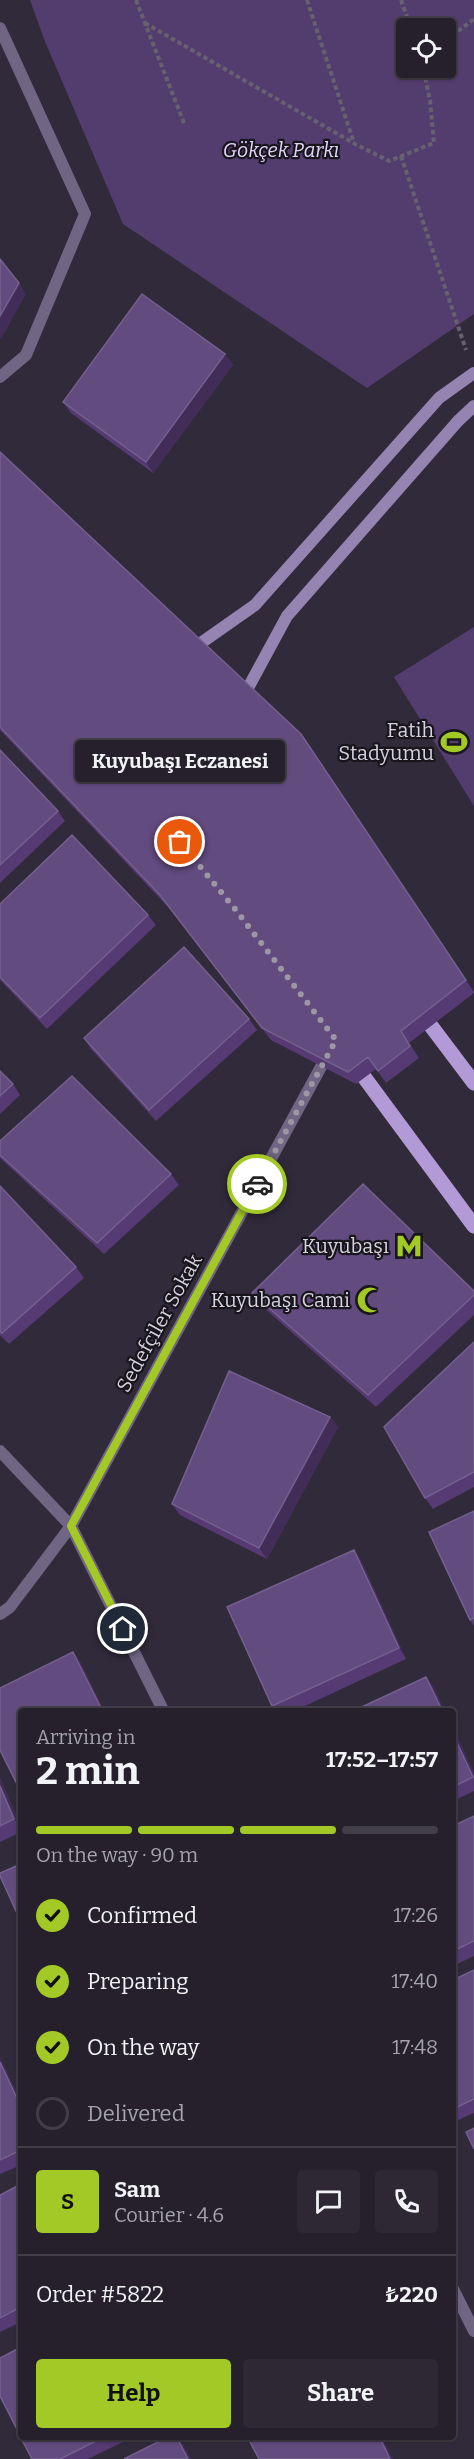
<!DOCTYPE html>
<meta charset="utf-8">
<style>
:root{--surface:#25202c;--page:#2d2834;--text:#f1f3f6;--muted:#a3a3a9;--line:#423e48;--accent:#a3c927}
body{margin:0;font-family:Bitter,serif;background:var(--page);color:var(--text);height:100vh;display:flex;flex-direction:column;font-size:22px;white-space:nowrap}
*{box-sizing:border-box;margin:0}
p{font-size:20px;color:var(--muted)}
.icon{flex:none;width:33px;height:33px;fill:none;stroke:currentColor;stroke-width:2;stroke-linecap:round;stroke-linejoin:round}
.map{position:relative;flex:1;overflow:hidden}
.details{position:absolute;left:18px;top:1708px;width:438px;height:732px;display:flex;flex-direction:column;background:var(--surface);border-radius:6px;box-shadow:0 2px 4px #0004,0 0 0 2px var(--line)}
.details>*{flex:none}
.controls{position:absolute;left:396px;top:18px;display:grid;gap:12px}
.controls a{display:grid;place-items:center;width:60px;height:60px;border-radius:6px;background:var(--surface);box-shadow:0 2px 4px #0004,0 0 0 2px var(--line);font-size:30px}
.pin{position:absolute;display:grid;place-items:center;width:51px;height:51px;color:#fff;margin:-26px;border:3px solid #fff;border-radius:50%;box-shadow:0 2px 6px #0007}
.courier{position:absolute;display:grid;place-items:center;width:60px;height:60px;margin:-30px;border:4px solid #a3c927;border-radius:50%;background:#fff;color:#222;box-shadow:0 2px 8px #0007}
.bubble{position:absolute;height:42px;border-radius:6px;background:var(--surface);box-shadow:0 2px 4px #0004,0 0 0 2px var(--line);font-size:20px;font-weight:700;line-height:42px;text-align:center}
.head em{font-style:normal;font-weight:700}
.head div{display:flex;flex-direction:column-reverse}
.head{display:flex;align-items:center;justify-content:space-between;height:102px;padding:0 18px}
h1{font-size:39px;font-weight:700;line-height:45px}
.bar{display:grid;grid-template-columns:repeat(4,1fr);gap:9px 6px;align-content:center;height:72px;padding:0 18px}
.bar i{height:8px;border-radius:4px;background:var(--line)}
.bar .current{background:var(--accent)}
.bar p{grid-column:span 4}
.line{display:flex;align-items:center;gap:15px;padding:0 18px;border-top:2px solid var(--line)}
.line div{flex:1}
.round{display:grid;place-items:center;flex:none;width:63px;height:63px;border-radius:6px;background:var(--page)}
ol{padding:0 18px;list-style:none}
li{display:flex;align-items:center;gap:18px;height:66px}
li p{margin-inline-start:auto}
li .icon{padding:6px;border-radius:50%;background:var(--accent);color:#111;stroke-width:4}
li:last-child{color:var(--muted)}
li i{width:33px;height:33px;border:3px solid var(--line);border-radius:50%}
.button{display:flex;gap:12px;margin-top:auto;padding:12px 18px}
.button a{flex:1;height:69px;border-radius:6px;background:var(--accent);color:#111;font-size:24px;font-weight:700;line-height:69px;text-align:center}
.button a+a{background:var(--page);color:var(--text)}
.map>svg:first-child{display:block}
</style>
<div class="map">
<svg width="474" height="2459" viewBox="0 0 474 2459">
<rect width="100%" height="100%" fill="#312a3b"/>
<path fill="#533d6f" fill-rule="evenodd" d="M30,0H474V314L367,388L123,224L44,39ZM406,28H446V68H406Z
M474,627V806L394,677Z"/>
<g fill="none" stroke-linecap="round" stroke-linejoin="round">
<path stroke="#66606f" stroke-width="4" stroke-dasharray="4.5 3" stroke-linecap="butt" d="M136,0L184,123
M307,0L354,143
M401,0L411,28
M145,23L355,144L389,161L434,143L430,100L423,68
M446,40L474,19
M401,156L466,350"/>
<path stroke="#706582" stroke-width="12" d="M0,28L85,214L26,355L0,377
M0,1451L71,1526L164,1712
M0,1614L10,1607L71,1526L328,1054
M453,2289L474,2331"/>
<path stroke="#9583b1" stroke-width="12" d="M191,650L255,605L439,398L474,373
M242,699L287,616L458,421L474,406"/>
<path stroke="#b29ad6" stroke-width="15" d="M419,1010L474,1083
M353,1062L474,1226"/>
</g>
<path fill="#553a74" d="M225,354L233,365L153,473L71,413L63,402Z
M0,452L301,734L474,992V993L409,1043L419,1058L386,1083L376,1069L356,1084L271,1040L168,907L0,730Z
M0,750L58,811L65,821L0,883Z
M0,904L148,915L156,925L47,1029L0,980Z
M249,1019L257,1030L156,1121L91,1049L84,1038Z
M0,1071L13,1084L20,1095L0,1114Z
M0,1141L171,1174L179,1185L104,1254L0,1158Z
M0,1186L76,1267L84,1278L9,1344L0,1335Z
M474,1291V1315L376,1407L261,1305L252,1293Z
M474,1342V1487L433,1509L425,1498Z
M330,1417L338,1427L267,1559L180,1515L172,1504Z
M474,1511V1626L470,1620Z
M361,1560L406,1659L292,1712H276L272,1706Z
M453,1728L474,1773V1791L453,1801Z
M0,1778L21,1827V1832L0,1842Z
M474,1816V1956L453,1966V1826Z
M474,1970V2113L456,2121L453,2117V1980Z
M0,2057L21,2102V2165L0,2174Z
M21,2184V2322L0,2332V2195Z
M21,2438H131L88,2459H32Z"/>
<path fill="#412d58" d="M19,283L26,294L1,339L0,337V316Z
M225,354L233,365L153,473L146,462Z
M330,1417L338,1427L267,1559L259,1548Z
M354,1550L361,1560L406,1659L399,1648Z
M73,1652L81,1663L105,1712H103Z
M426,1677L434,1687L445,1712H443Z
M453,1728L474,1773V1778L453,1734Z
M0,1778L21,1827V1828L14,1819L0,1786Z
M0,2057L21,2102V2107L0,2062Z
M177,2438L183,2444L191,2459H188Z
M380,2438H382L393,2459H390Z"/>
<path fill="#624b7f" stroke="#74608e" stroke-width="1.5" d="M0,259L19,283L0,316Z
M142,294L225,354L146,462L63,402Z
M0,452L301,734L466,980L401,1031L410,1046L378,1071L368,1057L348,1072L262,1028L160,895L0,727Z
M0,750L58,811L0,865Z
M72,835L148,915L40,1018L0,977V904Z
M184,947L249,1019L149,1110L84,1038Z
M0,1071L13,1084L0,1096Z
M72,1076L171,1174L97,1243L0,1155V1141Z
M363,1184L474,1291V1295L368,1395L252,1293Z
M0,1186L76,1267L2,1333L0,1332Z
M474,1342V1472L425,1498L384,1427Z
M229,1371L330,1417L259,1548L172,1504Z
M474,1511V1618L470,1620L429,1532Z
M354,1550L399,1648L272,1706L227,1607Z
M73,1652L103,1712H21V1792L0,1750V1688Z
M426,1677L443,1712H351Z
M453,1734L473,1777L453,1787Z
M0,1786L14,1819L0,1826Z
M474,1816V1941L453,1951V1826Z
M21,1864V1922L0,1876V1873Z
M474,1970V2099L453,2109V1980Z
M0,2062L21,2107V2150L0,2160Z
M474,2128V2149L466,2132Z
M21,2184V2307L0,2318V2195Z
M21,2347V2437L0,2396V2358Z
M21,2438H102L60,2459H32Z
M166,2438H177L188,2459H124Z
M248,2438H380L390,2459H259Z"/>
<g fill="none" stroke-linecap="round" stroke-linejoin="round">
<path stroke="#9c97a4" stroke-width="6" stroke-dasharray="0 10.8" d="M180,842L235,909L336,1040L257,1184"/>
<path stroke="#a3c927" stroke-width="8" d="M123,1629L71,1526L257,1184"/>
</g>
<defs>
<g id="stadium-bare" transform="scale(2.07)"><path d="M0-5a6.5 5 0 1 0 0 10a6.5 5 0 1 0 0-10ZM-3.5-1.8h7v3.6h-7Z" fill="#a3c927" stroke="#18151c" stroke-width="2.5" paint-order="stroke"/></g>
<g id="metro-bare" transform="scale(2.07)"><path d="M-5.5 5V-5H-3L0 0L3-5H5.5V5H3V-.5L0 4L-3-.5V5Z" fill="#a3c927" stroke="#18151c" stroke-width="2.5" paint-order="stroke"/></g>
<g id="mosque-bare" transform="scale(2.07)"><path d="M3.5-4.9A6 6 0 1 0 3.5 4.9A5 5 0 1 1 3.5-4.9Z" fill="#a3c927" stroke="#18151c" stroke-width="2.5" paint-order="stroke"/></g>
</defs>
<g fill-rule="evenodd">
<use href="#stadium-bare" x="454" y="742"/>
<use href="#metro-bare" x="409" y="1246"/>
<use href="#mosque-bare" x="370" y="1300"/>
</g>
<g text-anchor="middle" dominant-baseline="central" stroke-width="4.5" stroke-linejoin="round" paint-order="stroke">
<g font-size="20" font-style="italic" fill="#e1d3f9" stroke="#18151c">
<text x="281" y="150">Gökçek Parkı</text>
</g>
<g font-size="20" fill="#d5d1dc" stroke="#18151c" text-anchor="end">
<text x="434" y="730">Fatih<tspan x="434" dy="23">Stadyumu</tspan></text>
<text x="389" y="1246">Kuyubaşı</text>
<text x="350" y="1300">Kuyubaşı Cami</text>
</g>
<g font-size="20" fill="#d5d1dc" stroke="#18151c">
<text transform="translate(159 1323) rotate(-61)">Sedefçiler Sokak</text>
</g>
</g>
</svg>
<div class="controls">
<a><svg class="icon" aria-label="locate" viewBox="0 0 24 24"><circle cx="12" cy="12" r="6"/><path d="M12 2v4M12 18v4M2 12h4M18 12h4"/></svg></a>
</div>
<div class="pin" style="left:180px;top:842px;background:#ea580c"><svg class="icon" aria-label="bag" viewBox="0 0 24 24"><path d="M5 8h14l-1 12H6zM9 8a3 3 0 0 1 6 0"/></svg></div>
<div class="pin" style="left:123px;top:1629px;background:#1f2937"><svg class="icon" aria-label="home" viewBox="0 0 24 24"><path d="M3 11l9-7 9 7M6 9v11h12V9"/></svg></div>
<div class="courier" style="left:257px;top:1184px"><svg class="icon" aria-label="car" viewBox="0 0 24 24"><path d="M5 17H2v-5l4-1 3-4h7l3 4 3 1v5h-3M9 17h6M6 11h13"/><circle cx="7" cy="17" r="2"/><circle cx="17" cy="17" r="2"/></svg></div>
<div class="bubble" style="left:75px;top:740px;width:210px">Kuyubaşı Eczanesi</div>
<section class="details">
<div class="head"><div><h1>2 min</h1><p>Arriving in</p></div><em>17:52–17:57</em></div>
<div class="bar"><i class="current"></i><i class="current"></i><i class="current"></i><i></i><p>On the way · 90 m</p></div>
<ol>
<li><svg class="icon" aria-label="check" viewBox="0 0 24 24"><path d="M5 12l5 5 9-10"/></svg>Confirmed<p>17:26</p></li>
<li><svg class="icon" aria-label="check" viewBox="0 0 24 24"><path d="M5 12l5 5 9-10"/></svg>Preparing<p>17:40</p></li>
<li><svg class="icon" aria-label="check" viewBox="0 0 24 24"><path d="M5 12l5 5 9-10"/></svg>On the way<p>17:48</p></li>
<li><i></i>Delivered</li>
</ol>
<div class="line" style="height:108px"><b class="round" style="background:var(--accent);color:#111">S</b><div><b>Sam</b><p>Courier · 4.6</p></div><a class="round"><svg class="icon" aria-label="chat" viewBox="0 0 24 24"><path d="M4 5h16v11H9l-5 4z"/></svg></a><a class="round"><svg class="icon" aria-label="phone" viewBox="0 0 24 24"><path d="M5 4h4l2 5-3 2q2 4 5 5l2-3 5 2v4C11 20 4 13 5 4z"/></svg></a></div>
<div class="line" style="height:78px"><div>Order #5822</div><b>₺220</b></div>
<div class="button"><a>Help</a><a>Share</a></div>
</section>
</div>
